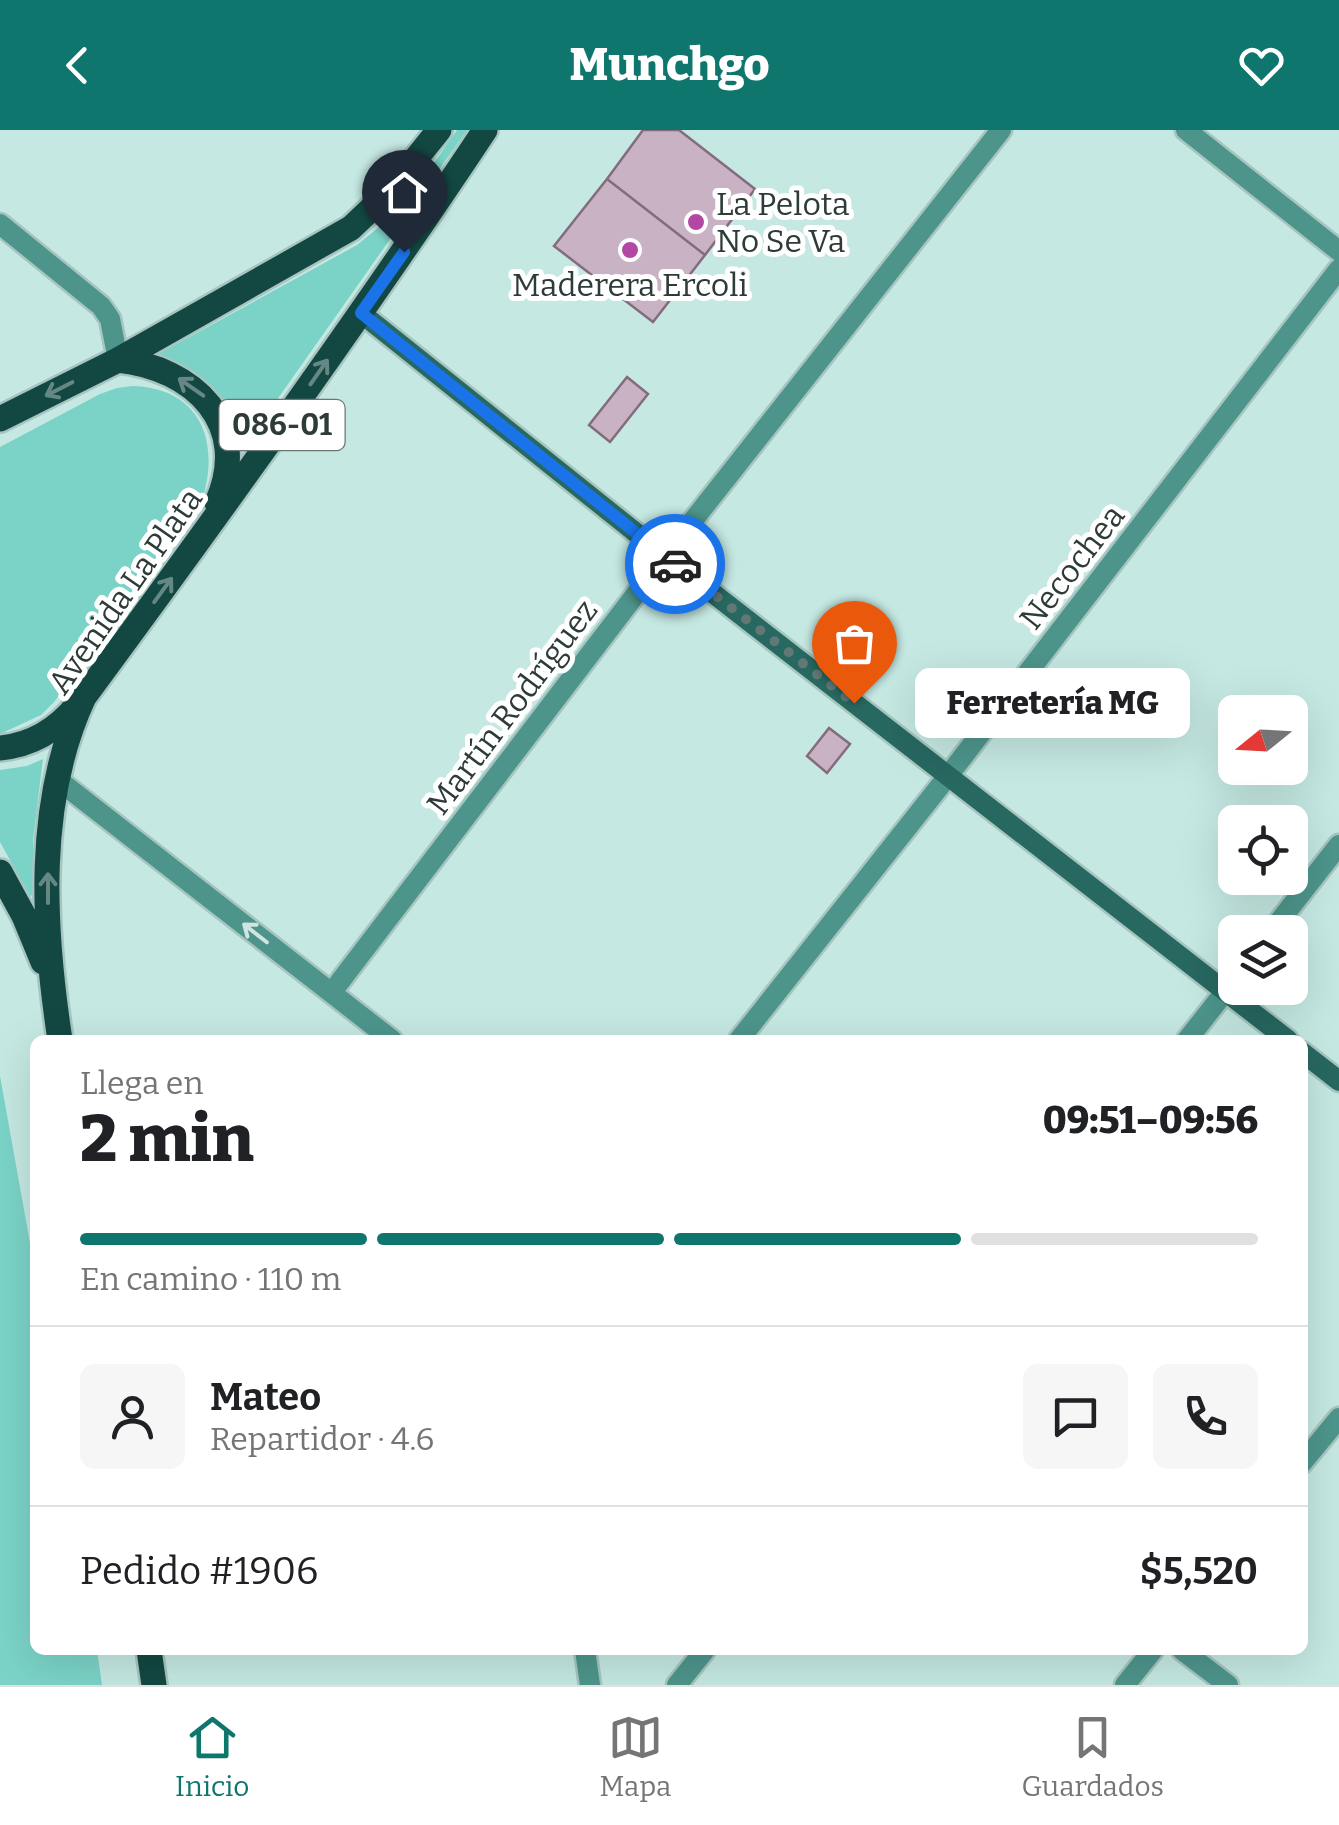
<!DOCTYPE html>
<html lang="es">
<meta charset="utf-8">
<style>
:root{--surface:#fff;--page:#f6f6f6;--text:#202124;--muted:#757577;--line:#e0e0e0;--accent:#0f766e}
body{margin:0;font-family:Bitter,serif;background:var(--page);color:var(--text);height:100vh;display:flex;flex-direction:column;font-size:38px;white-space:nowrap}
*{box-sizing:border-box;margin:0}
p{font-size:32px;color:var(--muted)}
.icon{flex:none;width:55px;height:55px;fill:none;stroke:currentColor;stroke-width:2;stroke-linecap:round;stroke-linejoin:round}
.map{position:relative;flex:1;overflow:hidden}
.details{position:absolute;left:30px;top:905px;width:1278px;height:620px;display:flex;flex-direction:column;background:var(--surface);border-radius:15px;box-shadow:0 10px 40px #0002}
.details>*{flex:none}
.needle{width:65px;rotate:252deg}
.buttons{position:absolute;left:1218px;top:565px;display:grid;gap:20px}
.buttons a{display:grid;place-items:center;width:90px;height:90px;border-radius:15px;background:var(--surface);box-shadow:0 10px 40px #0002;font-size:50px}
.pin{position:absolute;display:grid;place-items:center;width:85px;height:85px;color:#fff;margin:-102px -42px;border-radius:50% 50% 50% 0;rotate:-45deg;box-shadow:0 0 10px #0007}
.pin .icon{rotate:45deg}
.courier{position:absolute;display:grid;place-items:center;width:100px;height:100px;margin:-50px;border:8px solid #1a73e8;border-radius:50%;background:#fff;color:#222;box-shadow:0 2px 12px #0007}
.bubble{position:absolute;height:70px;border-radius:15px;background:var(--surface);box-shadow:0 10px 40px #0002;font-size:32px;font-weight:800;line-height:70px;text-align:center}
.headline em{font-style:normal;font-weight:800}
.headline div{display:flex;flex-direction:column-reverse}
.headline{display:flex;align-items:center;justify-content:space-between;height:170px;padding:0 50px}
h1{font-size:65px;font-weight:800;line-height:75px}
.bar{display:grid;grid-template-columns:repeat(4,1fr);gap:15px 10px;align-content:center;height:120px;padding:0 50px}
.bar i{height:12px;border-radius:8px;background:var(--line)}
.bar .active{background:var(--accent)}
.bar p{grid-column:span 4}
.line{display:flex;align-items:center;gap:25px;padding:0 50px;border-top:2px solid var(--line)}
.line div{flex:1}
.round{display:grid;place-items:center;flex:none;width:105px;height:105px;border-radius:15px;background:var(--page)}
header{display:flex;justify-content:space-between;align-items:center;height:130px;padding:0 50px;background:var(--accent);color:#fff;font-size:45px;font-weight:800}
.menu{display:flex;justify-content:space-around;align-items:center;height:140px;border-top:2px solid var(--line);background:var(--surface);font-size:28px;color:var(--muted)}
.menu a{display:grid;justify-items:center;gap:5px}
.menu .active{color:var(--accent)}
.map>svg:first-child{display:block}
</style>
<header><svg class="icon" aria-label="back" viewBox="0 0 24 24"><path d="M15 5l-7 7 7 7"/></svg>Munchgo<svg class="icon" aria-label="heart" viewBox="0 0 24 24"><path d="M12 20l-8-8c-3-5 5-10 8-4 3-6 11-1 8 4z"/></svg></header>
<div class="map">
<svg width="1339" height="1555" viewBox="0 0 1339 1555">
<rect width="100%" height="100%" fill="#c5e8e2"/>
<path fill="#7bd3c7" d="M457,0H467L255,301L240,319C233,255 202,251 151,228L357,115L384,93L412,64Z
M132,256C209,258 223,325 196,386L54,572L41,585L0,604V317L100,264L117,258Z
M43,629L33,710L34,764L30,766L0,712V640L27,636Z
M0,946L35,1141V1520H97L102,1555H0Z"/>
<path fill="#cab2c5" stroke="#826c7d" stroke-width="2.5" d="M643,0H679L755,59L705,125L607,49Z
M607,49L705,125L653,192L554,116Z
M627,247L648,264L610,312L589,295Z
M829,598L850,614L827,643L807,626Z"/>
<g fill="none" stroke-linecap="round" stroke-linejoin="round">
<g stroke="#a7c5c0" stroke-width="25">
<path id="street" d="M1186,0L1339,121
M0,94L101,176L110,189L118,230
M58,650L392,910
M1271,802L1339,715
M332,862L665,426L1001,0
M739,910L948,646L1339,139
M1187,910L1235,849
M1302,1333L1339,1288
M585,1520L590,1555
M1182,1520L1228,1555
M677,1555L705,1520
M1125,1555L1153,1520"/>
</g>
<g stroke="#a7c5c0" stroke-width="25">
<path id="secondary" d="M361,183L665,426L1288,910
M1302,922L1339,951"/>
</g>
<g stroke="#a7c5c0" stroke-width="30">
<path id="primary" d="M118,230C194,238 252,294 217,373
M0,289L118,230L351,98L390,61L439,0
M0,618C32,615 58,599 78,574
M0,742L24,786L43,832
M60,910C43,798 35,672 84,567C222,380 357,193 485,0
M149,1520L154,1555"/>
</g>
<use href="#street" stroke="#4d958b" stroke-width="20"/>
<use href="#secondary" stroke="#276860" stroke-width="20"/>
<use href="#primary" stroke="#134842" stroke-width="25"/>
</g>
<defs><path id="oneway-shaft" d="M-6 0H5M1.5-3L5.5 0L1.5 3" fill="none" stroke-width="1.6" stroke-linecap="round" stroke-linejoin="round" transform="scale(2.5)"/></defs>
<g stroke="#668884">
<use href="#oneway-shaft" transform="translate(319 242) rotate(-55)"/>
<use href="#oneway-shaft" transform="translate(191 257) rotate(-145)"/>
<use href="#oneway-shaft" transform="translate(59 259) rotate(153)"/>
<use href="#oneway-shaft" transform="translate(163 460) rotate(-54)"/>
<use href="#oneway-shaft" transform="translate(48 758) rotate(-90)"/>
</g>
<use stroke="#d2e4e2" href="#oneway-shaft" transform="translate(255 803) rotate(-142)"/>
<g fill="none" stroke-linecap="round" stroke-linejoin="round">
<path stroke="#627874" stroke-width="10" stroke-dasharray="0 18" d="M675,434L854,573"/>
<path stroke="#1a73e8" stroke-width="12" d="M404,122L361,183L675,434"/>
</g>
<g fill="#b446a4" stroke="#fff" stroke-width="4">
<circle cx="696" cy="92" r="10"/>
<circle cx="630" cy="120" r="10"/>
</g>
<g text-anchor="middle" dominant-baseline="central" stroke-width="10" stroke-linejoin="round" paint-order="stroke">
<rect fill="#fff" stroke="#6c7674" stroke-width="2.5" x="219.5" y="270" width="125" height="50" rx="8"/>
<g font-size="30" font-weight="bold" fill="#2d3b39">
<text x="282" y="295">086-01</text>
</g>
<g font-size="32" fill="#2d3b39" stroke="#fff" text-anchor="start">
<text x="716" y="74">La Pelota<tspan x="716" dy="37">No Se Va</tspan></text>
<text x="630" y="155" text-anchor="middle">Maderera Ercoli</text>
</g>
<g font-size="32" fill="#2d3b39" stroke="#fff">
<text transform="translate(1072 437) rotate(-52)">Necochea</text>
<text transform="translate(125 461) rotate(-55)">Avenida La Plata</text>
<text transform="translate(512 577) rotate(-53)">Martín Rodríguez</text>
</g>
</g>
</svg>
<div class="buttons">
<a><svg class="needle" viewBox="-14 -14 28 28"><path d="M0-13l5 13h-10z" fill="#e53935"/><path d="M0 13l5-13h-10z" fill="#757577"/></svg></a>
<a><svg class="icon" aria-label="locate" viewBox="0 0 24 24"><circle cx="12" cy="12" r="6"/><path d="M12 2v4M12 18v4M2 12h4M18 12h4"/></svg></a>
<a><svg class="icon" aria-label="layers" viewBox="0 0 24 24"><path d="M12 4l9 5-9 5-9-5zM3 14l9 5 9-5"/></svg></a>
</div>
<div class="pin" style="left:854px;top:573px;background:#ea580c"><svg class="icon" aria-label="bag" viewBox="0 0 24 24"><path d="M5 8h14l-1 12H6zM9 8a3 3 0 0 1 6 0"/></svg></div>
<div class="pin" style="left:404px;top:122px;background:#1f2937"><svg class="icon" aria-label="home" viewBox="0 0 24 24"><path d="M3 11l9-7 9 7M6 9v11h12V9"/></svg></div>
<div class="courier" style="left:675px;top:434px"><svg class="icon" aria-label="car" viewBox="0 0 24 24"><path d="M5 17H2v-5l4-1 3-4h7l3 4 3 1v5h-3M9 17h6M6 11h13"/><circle cx="7" cy="17" r="2"/><circle cx="17" cy="17" r="2"/></svg></div>
<div class="bubble" style="left:915px;top:538px;width:275px">Ferretería MG</div>
<section class="details">
<div class="headline"><div><h1>2 min</h1><p>Llega en</p></div><em>09:51–09:56</em></div>
<div class="bar"><i class="active"></i><i class="active"></i><i class="active"></i><i></i><p>En camino · 110 m</p></div>
<div class="line" style="height:180px"><a class="round"><svg class="icon" aria-label="person" viewBox="0 0 24 24"><circle cx="12" cy="8" r="4"/><path d="M4 21q1-7 8-7t8 7"/></svg></a><div><b>Mateo</b><p>Repartidor · 4.6</p></div><a class="round"><svg class="icon" aria-label="chat" viewBox="0 0 24 24"><path d="M4 5h16v11H9l-5 4z"/></svg></a><a class="round"><svg class="icon" aria-label="phone" viewBox="0 0 24 24"><path d="M5 4h4l2 5-3 2q2 4 5 5l2-3 5 2v4C11 20 4 13 5 4z"/></svg></a></div>
<div class="line" style="height:130px"><div>Pedido #1906</div><b>$5,520</b></div>
</section>
</div>
<nav class="menu">
<a class="active"><svg class="icon" aria-label="home" viewBox="0 0 24 24"><path d="M3 11l9-7 9 7M6 9v11h12V9"/></svg>Inicio</a>
<a><svg class="icon" aria-label="map" viewBox="0 0 24 24"><path d="M3 6l6-2 6 2 6-2v14l-6 2-6-2-6 2zM9 4v14M15 6v14"/></svg>Mapa</a>
<a><svg class="icon" aria-label="saved" viewBox="0 0 24 24"><path d="M7 4h10v16l-5-4-5 4z"/></svg>Guardados</a>
</nav>
